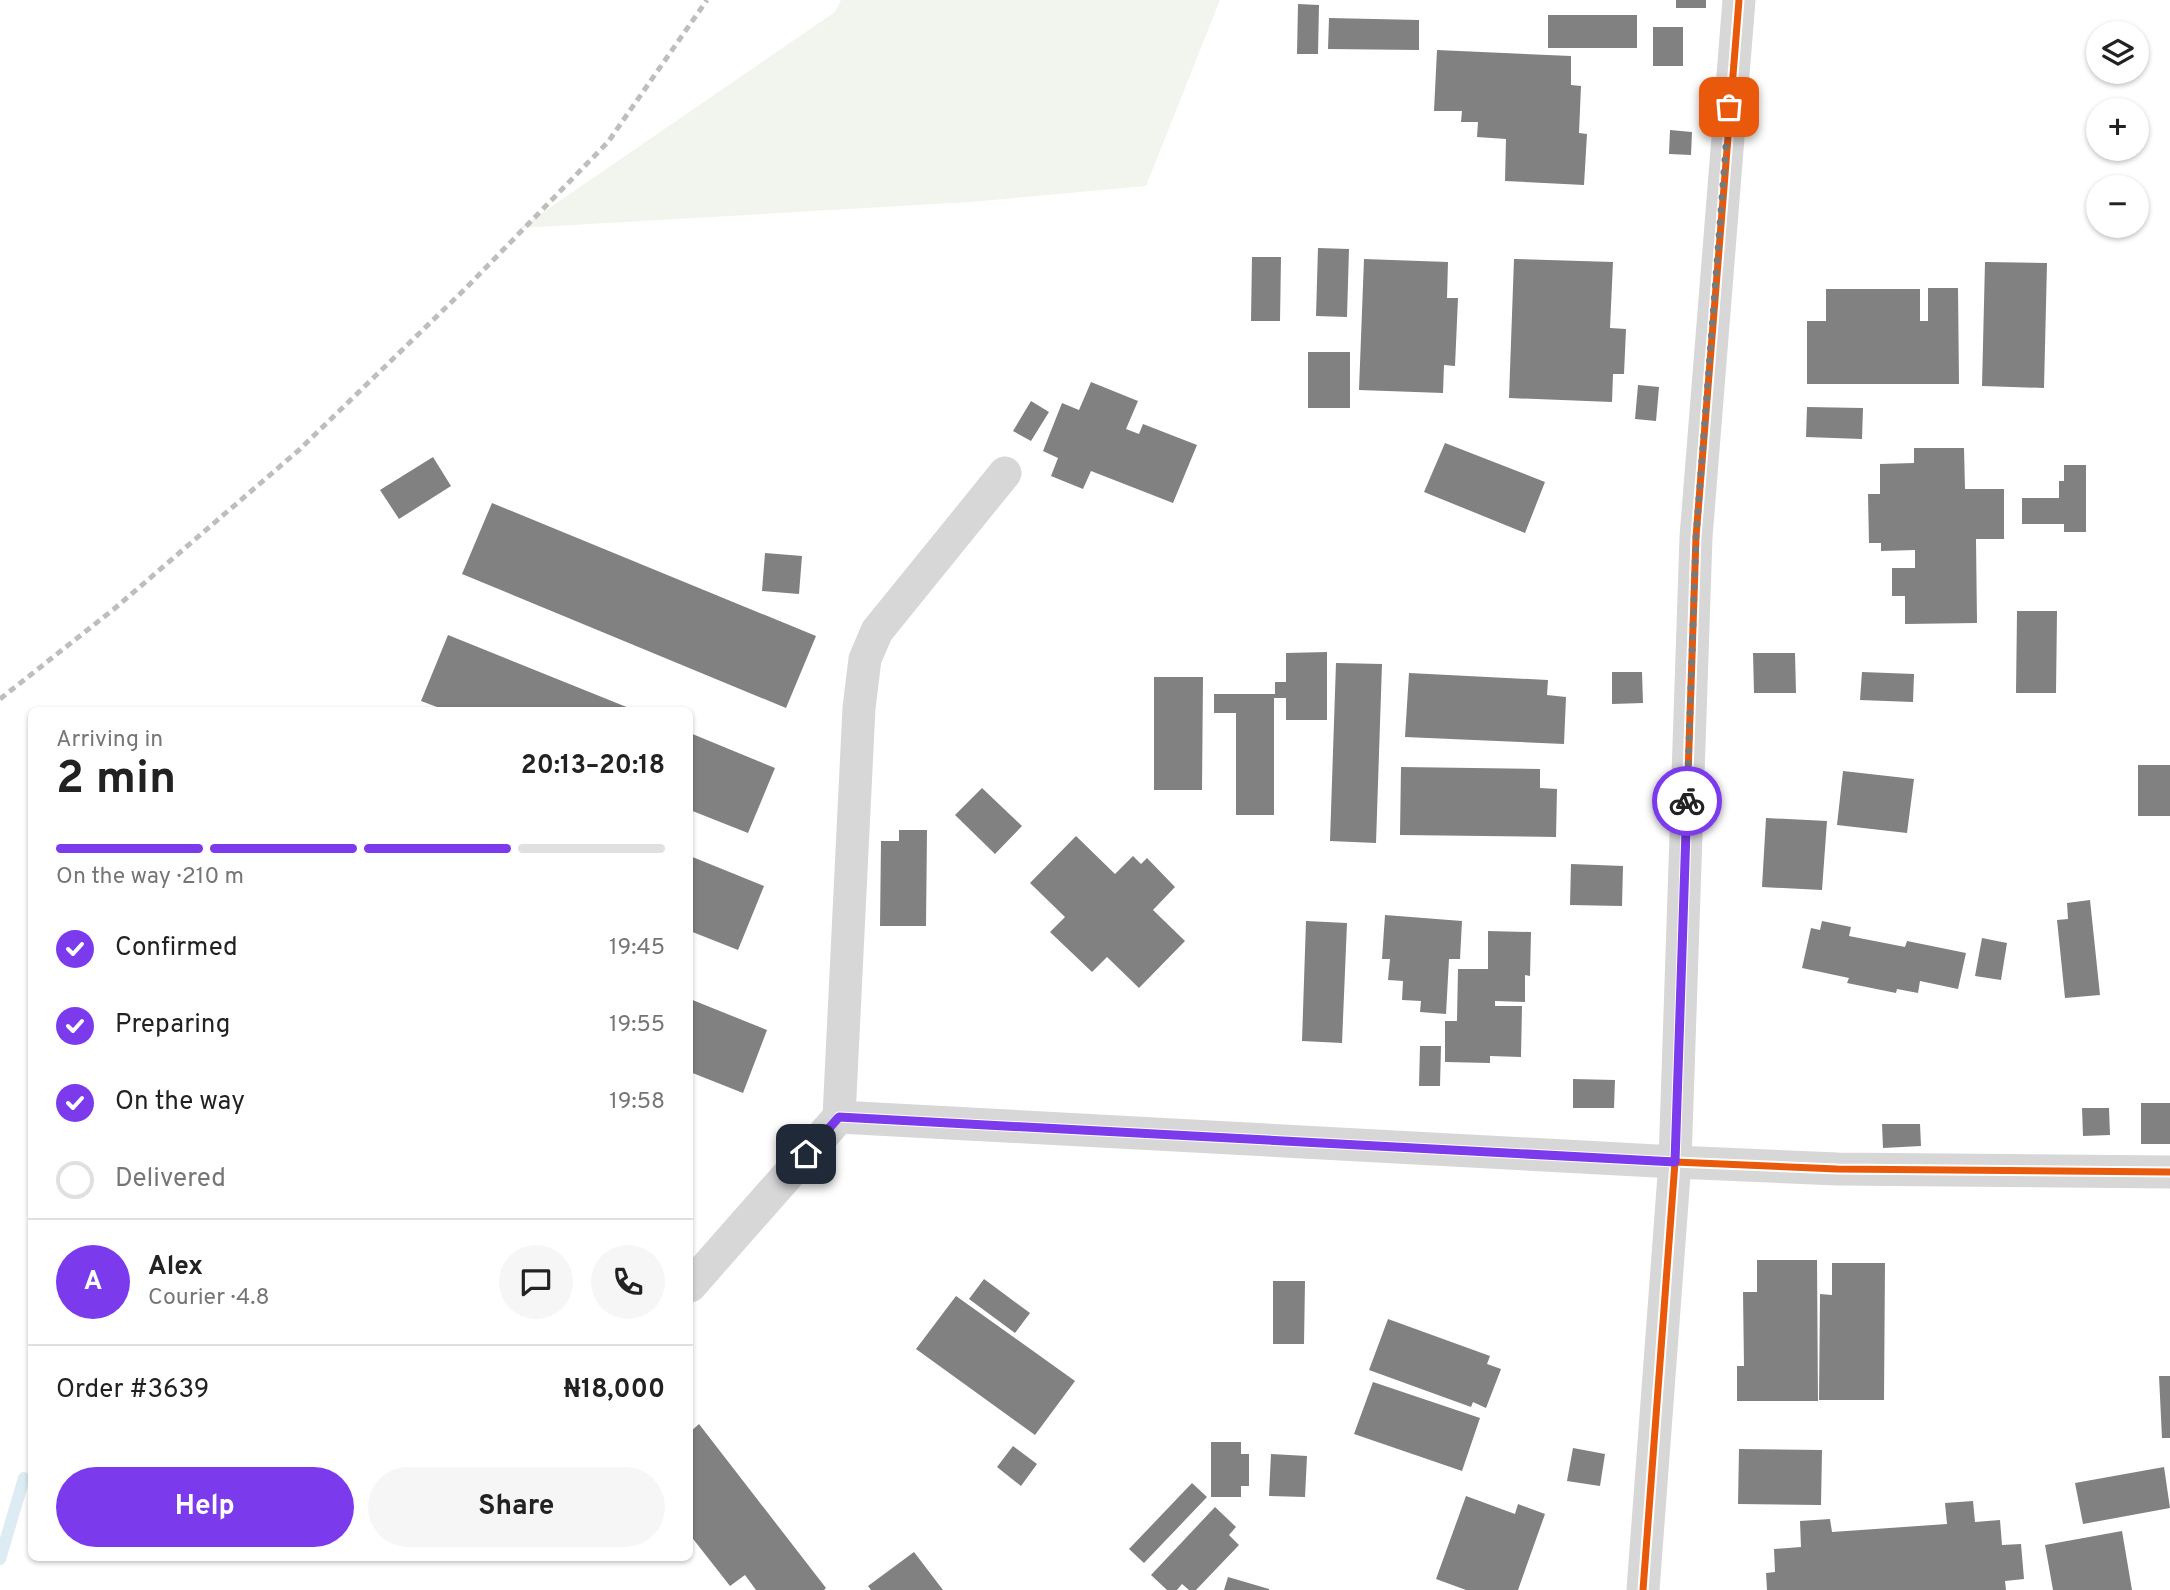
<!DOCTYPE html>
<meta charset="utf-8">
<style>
:root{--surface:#fff;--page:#f6f6f6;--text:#222;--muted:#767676;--line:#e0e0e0;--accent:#7c3aed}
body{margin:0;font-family:Overpass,sans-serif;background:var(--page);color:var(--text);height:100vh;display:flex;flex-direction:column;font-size:26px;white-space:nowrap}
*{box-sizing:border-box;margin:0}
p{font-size:23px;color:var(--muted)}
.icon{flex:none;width:38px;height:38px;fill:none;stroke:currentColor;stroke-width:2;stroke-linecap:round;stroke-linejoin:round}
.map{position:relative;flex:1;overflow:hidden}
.drawer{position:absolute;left:28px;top:707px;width:665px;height:854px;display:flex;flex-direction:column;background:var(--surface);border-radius:10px;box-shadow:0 2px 5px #0004}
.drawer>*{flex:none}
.tools{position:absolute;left:2086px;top:21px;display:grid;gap:14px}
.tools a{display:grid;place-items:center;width:63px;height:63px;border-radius:50%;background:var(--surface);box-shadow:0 2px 5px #0004;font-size:35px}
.pin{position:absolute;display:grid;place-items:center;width:60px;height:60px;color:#fff;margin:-30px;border-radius:14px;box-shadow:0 4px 10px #0006}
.courier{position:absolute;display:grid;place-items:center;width:70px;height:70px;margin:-35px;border:5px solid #7c3aed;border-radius:50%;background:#fff;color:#222;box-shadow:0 2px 9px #0007}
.headline em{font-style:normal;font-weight:700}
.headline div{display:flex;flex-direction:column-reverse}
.headline{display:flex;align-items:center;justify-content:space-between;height:119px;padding:0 28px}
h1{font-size:46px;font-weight:700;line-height:52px}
.bar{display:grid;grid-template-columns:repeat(4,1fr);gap:10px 7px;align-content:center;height:84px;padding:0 28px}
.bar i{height:9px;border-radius:5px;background:var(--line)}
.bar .selected{background:var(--accent)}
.bar p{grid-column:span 4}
.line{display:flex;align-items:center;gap:18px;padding:0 28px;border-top:2px solid var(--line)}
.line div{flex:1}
.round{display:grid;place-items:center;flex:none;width:74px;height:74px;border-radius:37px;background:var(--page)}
ol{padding:0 28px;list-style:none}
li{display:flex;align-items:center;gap:21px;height:77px}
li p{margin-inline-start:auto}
li .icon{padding:7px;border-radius:50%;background:var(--accent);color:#fff;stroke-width:4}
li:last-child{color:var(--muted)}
li i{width:38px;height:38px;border:4px solid var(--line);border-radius:50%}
.primary-button{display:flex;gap:14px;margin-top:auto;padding:14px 28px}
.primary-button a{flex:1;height:80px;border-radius:42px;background:var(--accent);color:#fff;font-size:28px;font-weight:700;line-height:80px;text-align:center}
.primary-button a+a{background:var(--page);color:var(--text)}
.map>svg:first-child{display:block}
</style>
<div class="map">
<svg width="2170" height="1590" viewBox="0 0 2170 1590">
<rect width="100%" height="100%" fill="#fff"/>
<path fill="#f1f5ed" d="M841,0H1220L1146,186L970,202L520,228L835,12Z"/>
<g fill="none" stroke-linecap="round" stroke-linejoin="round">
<path stroke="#ddebf3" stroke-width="12" d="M0,1559L24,1478"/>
</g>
<path fill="#818181" d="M1676,0H1706V8H1676Z
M1298,4L1319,5L1318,54H1297Z
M1548,15H1637V48H1548Z
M1329,18L1419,20V50L1328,49Z
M1653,27H1683V66H1653Z
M1437,50L1571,56V85L1581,86L1579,133L1587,134L1584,185L1505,181L1506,139L1477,137L1478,122H1461L1462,111H1434Z
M1670,130L1692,132L1691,155L1669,154Z
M1318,248L1349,249L1347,317L1316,316Z
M1252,257H1281L1280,321H1251Z
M1364,259L1448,262L1447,298H1458L1455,366L1444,365L1443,393L1359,390Z
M1514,259L1613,262L1610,328L1626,329L1624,374H1613L1612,402L1509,398Z
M1985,262L2047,263L2044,388L1982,386Z
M1928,288H1958L1959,384H1807V321H1826V289H1920V321H1928Z
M1308,352H1350V408H1308Z
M1091,382L1138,401L1126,429L1139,434L1143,424L1197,445L1173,503L1091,471L1083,489L1051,476L1058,458L1043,451L1062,403L1079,410Z
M1638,385L1659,387L1656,421L1635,419Z
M1031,401L1049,412L1031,441L1013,431Z
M1807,407L1863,408L1862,439L1806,437Z
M1445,443L1545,482L1525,533L1424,492Z
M1914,448H1964L1965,489H2004V539H1976L1977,623L1905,624V596H1892V568H1915V550L1881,551V543H1869L1868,494H1880V464L1914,463Z
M433,457L451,486L399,519L380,490Z
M2064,465H2086V532H2064V524H2022V498H2059V481H2064Z
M492,503L816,636L786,708L462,574Z
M765,553L802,556L799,594L762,591Z
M2017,611H2057L2056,693H2016Z
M448,635L634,710H445L421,701Z
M1327,652V720H1286V698H1274V815H1236V713H1214V694H1275V682H1286V653Z
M1753,653H1795L1796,693H1754Z
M1336,663L1382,664L1376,843L1330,841Z
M1612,672H1642L1643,703L1612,704Z
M1862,672L1914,674L1913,702L1860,700Z
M1409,673L1548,680L1547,695L1566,697L1564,744L1405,737Z
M1154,677H1203L1202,790H1154Z
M690,733L775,768L748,833L690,810Z
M2138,765H2170V816H2138Z
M1401,767L1540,769V788L1557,789L1556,837L1400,835Z
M1843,771L1914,779L1907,833L1837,825Z
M982,788L1022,826L995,854L955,815Z
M1766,818L1827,821L1822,890L1762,887Z
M899,830H927L926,926H880L881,841H899Z
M1076,836L1115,874L1133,856L1141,864L1147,858L1175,887L1153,910L1185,941L1139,988L1107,957L1092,972L1050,932L1065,917L1030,883Z
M690,856L764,886L738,950L690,931Z
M1571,864L1623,866L1622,906L1570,905Z
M2090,900L2100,995L2065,998L2057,920L2068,919L2067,903Z
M1385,915L1462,921L1460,959H1449L1446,1014L1420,1012L1421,1001L1402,1000L1403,981L1388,980L1390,959H1382Z
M1306,921L1347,923L1342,1043L1302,1041Z
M1822,921L1851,927L1849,936L1905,947L1907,941L1966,953L1958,989L1920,981L1918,993L1897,989L1896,993L1847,983L1849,978L1802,968L1811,928L1820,930Z
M1488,931L1531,932L1530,976L1525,975V1002L1495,1001V1006H1522L1521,1057L1490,1056V1063L1445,1062V1021H1457L1458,969H1488Z
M1982,938L2007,943L2001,980L1975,976Z
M690,999L767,1030L743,1093L690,1072Z
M1420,1046H1441L1440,1086H1419Z
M1573,1079L1615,1080L1614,1108H1573Z
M2141,1103H2170V1144H2141Z
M2082,1108H2109L2110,1135L2083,1136Z
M1882,1124H1920L1921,1146L1883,1148Z
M1757,1260H1817L1818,1401H1737V1366H1744L1743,1292H1757Z
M1832,1263H1885L1884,1400H1819L1820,1294L1832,1295Z
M984,1279L1030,1313L1015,1333L969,1299Z
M1273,1281H1305L1304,1344H1273Z
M956,1296L1075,1381L1035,1435L916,1349Z
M1388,1319L1490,1356L1487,1364L1501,1369L1486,1408L1473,1402L1471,1407L1369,1370Z
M2159,1376H2170V1438H2162Z
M1373,1382L1480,1418L1462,1471L1354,1434Z
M699,1424L826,1588L824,1590H756L745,1575L730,1586L690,1535V1432Z
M1211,1442H1241V1454H1249V1486H1241V1497H1211Z
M1013,1446L1037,1464L1021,1486L997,1467Z
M1573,1448L1605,1454L1600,1486L1567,1481Z
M1739,1449L1822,1450L1821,1505L1738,1504Z
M1271,1454L1307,1456L1305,1497L1269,1496Z
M2164,1467L2170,1508L2083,1524L2075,1483Z
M1192,1483L1207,1497L1144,1563L1129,1549Z
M1466,1496L1515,1514L1518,1504L1545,1514L1518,1590H1466L1436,1579Z
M1973,1501L1975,1522L2000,1520L2002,1545L2021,1544L2024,1579L2005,1581L2006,1590H1767L1766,1573L1775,1572L1774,1549L1801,1547L1800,1521L1830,1519L1832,1532L1947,1524L1945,1503Z
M1215,1507L1236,1527L1229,1535L1239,1545L1196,1590H1189L1182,1584L1177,1590H1167L1151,1575Z
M2122,1531L2132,1590H2053L2045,1545Z
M914,1552L943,1590H871L868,1586Z
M1228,1577L1269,1589V1590H1224Z"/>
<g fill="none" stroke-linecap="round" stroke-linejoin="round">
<path stroke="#d7d7d7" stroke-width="33" d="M839,1117L1675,1162L1837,1169L2170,1172
M690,1286L839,1117L859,708L865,659L877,631L1005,473
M1643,1590L1675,1162L1696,537L1739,0"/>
<path stroke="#bebebe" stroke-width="5" stroke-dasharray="7 5" stroke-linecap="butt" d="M0,699L114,609L299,450L467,287L608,142L707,0"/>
<g stroke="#fff" stroke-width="11">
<path id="cycleway" d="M839,1117L1675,1162L1837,1169L2170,1172
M1643,1590L1675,1162L1696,537L1739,0"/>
</g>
<use href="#cycleway" stroke="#e8590c" stroke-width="7"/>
</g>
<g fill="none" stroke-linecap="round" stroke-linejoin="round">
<path stroke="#7a7a7a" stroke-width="7" stroke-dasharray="0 12.6" d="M1687,801L1696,537L1729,107"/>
<path stroke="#7c3aed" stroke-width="9" d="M806,1154L839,1117L1675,1162L1687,801"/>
</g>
</svg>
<div class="tools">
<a><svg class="icon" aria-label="layers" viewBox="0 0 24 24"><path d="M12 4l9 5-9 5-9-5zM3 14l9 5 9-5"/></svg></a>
<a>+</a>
<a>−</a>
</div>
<div class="pin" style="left:1729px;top:107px;background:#ea580c"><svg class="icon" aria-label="bag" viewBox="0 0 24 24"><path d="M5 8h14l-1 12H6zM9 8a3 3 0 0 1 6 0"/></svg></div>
<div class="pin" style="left:806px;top:1154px;background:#1f2937"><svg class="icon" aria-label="home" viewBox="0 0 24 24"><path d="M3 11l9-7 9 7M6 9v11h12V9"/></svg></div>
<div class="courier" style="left:1687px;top:801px"><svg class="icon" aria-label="bike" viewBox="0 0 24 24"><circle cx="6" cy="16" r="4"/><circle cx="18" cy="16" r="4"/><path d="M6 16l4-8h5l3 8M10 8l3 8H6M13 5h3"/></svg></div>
<section class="drawer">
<div class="headline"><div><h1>2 min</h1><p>Arriving in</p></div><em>20:13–20:18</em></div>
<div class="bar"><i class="selected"></i><i class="selected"></i><i class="selected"></i><i></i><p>On the way · 210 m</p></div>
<ol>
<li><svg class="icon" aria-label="check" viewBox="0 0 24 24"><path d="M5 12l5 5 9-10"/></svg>Confirmed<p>19:45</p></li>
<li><svg class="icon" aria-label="check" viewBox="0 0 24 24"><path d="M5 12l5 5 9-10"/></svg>Preparing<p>19:55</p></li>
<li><svg class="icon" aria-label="check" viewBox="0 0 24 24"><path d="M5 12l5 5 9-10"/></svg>On the way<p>19:58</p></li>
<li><i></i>Delivered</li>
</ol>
<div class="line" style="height:126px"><b class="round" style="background:var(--accent);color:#fff">A</b><div><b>Alex</b><p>Courier · 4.8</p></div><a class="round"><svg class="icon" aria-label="chat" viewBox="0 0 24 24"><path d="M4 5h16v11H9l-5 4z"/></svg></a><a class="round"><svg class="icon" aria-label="phone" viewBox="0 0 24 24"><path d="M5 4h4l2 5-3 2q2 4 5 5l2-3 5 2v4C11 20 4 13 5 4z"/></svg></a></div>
<div class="line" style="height:91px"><div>Order #3639</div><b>₦18,000</b></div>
<div class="primary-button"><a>Help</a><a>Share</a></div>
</section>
</div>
